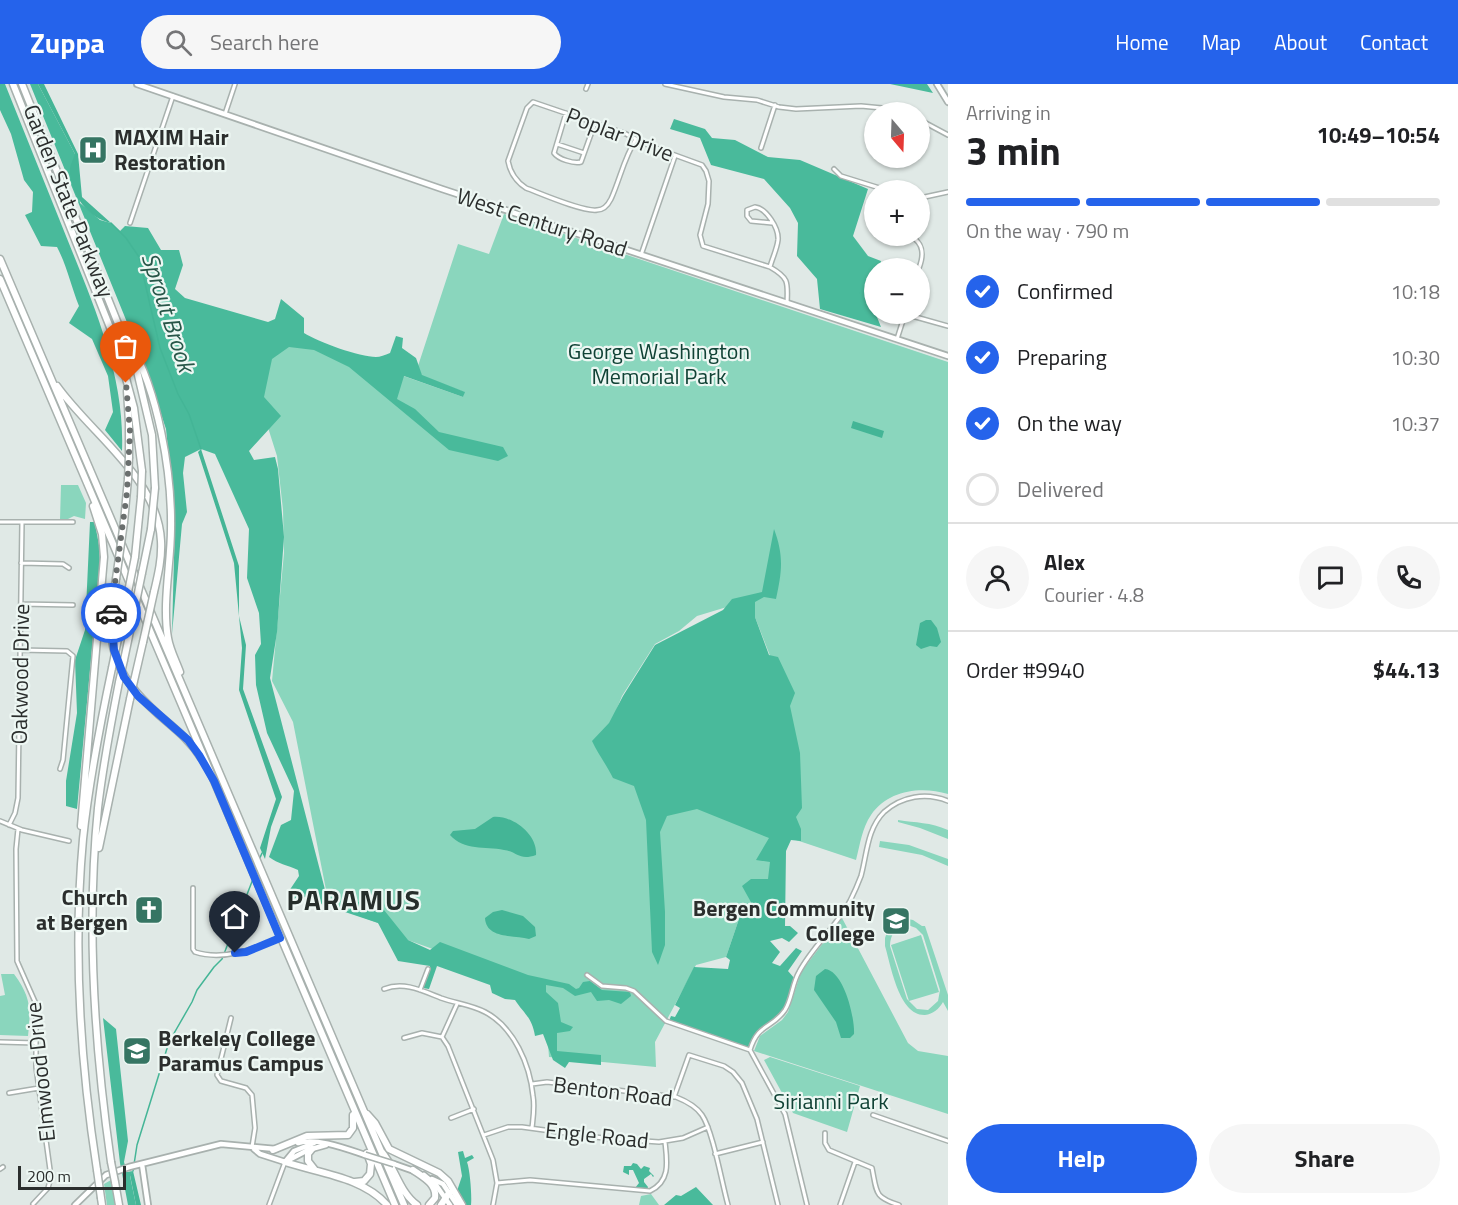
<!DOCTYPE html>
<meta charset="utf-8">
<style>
:root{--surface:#fff;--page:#f6f6f6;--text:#202124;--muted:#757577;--line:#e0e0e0;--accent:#2563eb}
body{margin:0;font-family:"Titillium Web",sans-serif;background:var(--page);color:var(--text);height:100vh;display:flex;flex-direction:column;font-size:22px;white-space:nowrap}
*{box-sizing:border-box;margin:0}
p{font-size:20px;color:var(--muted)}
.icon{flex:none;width:33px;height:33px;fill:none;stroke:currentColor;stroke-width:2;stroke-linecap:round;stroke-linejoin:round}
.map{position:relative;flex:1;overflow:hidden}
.drawer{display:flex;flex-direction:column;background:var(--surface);width:510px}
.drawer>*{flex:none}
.needle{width:39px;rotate:161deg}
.tools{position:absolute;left:864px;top:18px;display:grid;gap:12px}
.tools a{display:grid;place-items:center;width:66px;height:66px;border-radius:50%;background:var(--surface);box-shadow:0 2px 4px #0004;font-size:30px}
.scale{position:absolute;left:18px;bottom:15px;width:108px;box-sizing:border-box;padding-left:6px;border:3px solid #2b2e2d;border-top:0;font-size:16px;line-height:21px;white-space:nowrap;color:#2b2e2d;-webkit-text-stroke:4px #edf7f3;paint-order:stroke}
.pin{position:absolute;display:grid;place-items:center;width:51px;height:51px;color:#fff;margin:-62px -26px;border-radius:50% 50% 50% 0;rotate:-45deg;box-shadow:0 0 6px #0007}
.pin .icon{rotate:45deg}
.courier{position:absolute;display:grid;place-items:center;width:60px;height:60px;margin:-30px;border:4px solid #2563eb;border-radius:50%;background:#fff;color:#222;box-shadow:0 2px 8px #0007}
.head em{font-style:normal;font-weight:700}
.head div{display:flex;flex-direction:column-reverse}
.head{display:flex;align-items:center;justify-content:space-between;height:102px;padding:0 18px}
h1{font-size:39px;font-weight:700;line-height:45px}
.bar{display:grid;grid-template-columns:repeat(4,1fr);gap:9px 6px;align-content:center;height:72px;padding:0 18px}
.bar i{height:8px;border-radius:4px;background:var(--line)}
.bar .on{background:var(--accent)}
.bar p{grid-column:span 4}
.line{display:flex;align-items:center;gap:15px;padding:0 18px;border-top:2px solid var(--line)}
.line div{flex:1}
.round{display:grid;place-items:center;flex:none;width:63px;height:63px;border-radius:32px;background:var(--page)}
ol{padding:0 18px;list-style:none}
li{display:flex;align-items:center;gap:18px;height:66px}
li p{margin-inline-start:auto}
li .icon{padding:6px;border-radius:50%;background:var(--accent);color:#fff;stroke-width:4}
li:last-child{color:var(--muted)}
li i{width:33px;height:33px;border:3px solid var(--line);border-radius:50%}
.cta{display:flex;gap:12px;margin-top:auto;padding:12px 18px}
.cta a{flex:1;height:69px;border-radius:36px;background:var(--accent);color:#fff;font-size:24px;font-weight:700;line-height:69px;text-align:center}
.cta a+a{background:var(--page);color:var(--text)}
header{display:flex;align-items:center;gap:36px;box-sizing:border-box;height:84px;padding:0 30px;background:var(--accent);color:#fff}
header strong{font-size:28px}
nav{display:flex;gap:33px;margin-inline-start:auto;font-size:21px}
.search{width:420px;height:54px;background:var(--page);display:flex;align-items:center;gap:15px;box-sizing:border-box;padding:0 21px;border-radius:33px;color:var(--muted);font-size:22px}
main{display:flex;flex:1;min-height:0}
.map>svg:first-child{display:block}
</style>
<header>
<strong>Zuppa</strong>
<div class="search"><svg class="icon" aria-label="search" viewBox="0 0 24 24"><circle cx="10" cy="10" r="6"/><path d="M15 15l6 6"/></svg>Search here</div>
<nav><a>Home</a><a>Map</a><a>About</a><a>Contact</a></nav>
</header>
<main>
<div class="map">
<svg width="948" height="1121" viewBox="0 0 948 1121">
<rect width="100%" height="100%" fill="#e0e9e6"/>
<path fill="#8ad6bd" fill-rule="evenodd" d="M504,130L948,278V710C921,702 888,706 871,731C862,744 860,761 856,776L793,755L772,577L755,533L754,518L760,513L697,532L679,547L655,560L622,612L603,659L773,750L769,804L740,832L726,873L696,881L655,958L656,983L549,973L544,905L391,850L378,839L329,821L293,638L272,597L284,469L283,426L277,372L251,290L273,246L463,313L464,308L422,292L418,282L458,160L489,170Z
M61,401H78L86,419L85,435L74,432L66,436H60Z
M898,736C916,739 930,738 948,746V755L920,744L898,738Z
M880,757L909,761L948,775V782L922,771L879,763Z
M842,834L908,959L918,967L948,972V1030L754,967L760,952L782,936L788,928L801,888Z
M903,834L913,836L922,842H925L948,911V927L943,918C939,925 933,930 925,931C899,932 891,882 885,862V854L889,842ZM908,841L916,844L923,851L940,906L938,917L928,926L917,925L907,915L890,862C890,850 896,843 908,841Z
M921,851L939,908L909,917L891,861Z
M1,890H14C31,913 31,925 28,952L0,951V912L5,911Z
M770,973L860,1002L847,1048L793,1029L764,976Z
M111,1096L115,1121H107L104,1100Z
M651,1110L659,1121H639L641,1112Z"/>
<path fill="#49ba9b" d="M0,0H5C26,52 47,105 68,157C95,224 125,293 122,367L105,346L113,328L108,292L92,255L69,239L79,222C71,202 67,182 57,163L41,162L25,131L32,128L33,108L24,96L11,50L0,26Z
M30,0H38L75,70L80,119L100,136L111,139L120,147L125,142L148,144L161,166H179L183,181L175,205L185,214L268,238L275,235L281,215L304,234V249C318,258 360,273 376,273C380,273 385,271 390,269L396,252L403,254L402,264L416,274L422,291L465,308L463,313L404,292L397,315L415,325L439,348L503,363L508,372L498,377L449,366L349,283L314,266L289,263L272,275L264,313L281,332L249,367L254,376L275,373L278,385L284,453L277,548L270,594L329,821L348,827L361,816H376L408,856L430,866L440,858L528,891L569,900L576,905L579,904L583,898L590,897L602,906L630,908L631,912L621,920L609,916L597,917L591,908L575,912L563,904L546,901V908L558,919L561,938L573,943L570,947L557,949V967L601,971V981L569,978L565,984L553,976L543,950L535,952C532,933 524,930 515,916L505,915L492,909L490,901L437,882L429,905L423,904L430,882L398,877L378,839L306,815L302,810L296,813L293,819L289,807L299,792L298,786C287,781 278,780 269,773L281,741L291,736L294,707L267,649L256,601L255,571L261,560L259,529L247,494L249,445L215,370L201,365L185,373L183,389L187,428L182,440L172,550L175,435L166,345L146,285Z
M890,0H927L933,9Z
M674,35L705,45L712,54L735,56L768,73L800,76L868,105L853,152L868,172L881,177L880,184H874L873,223L881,243L820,225L817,195L797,172L798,139L790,124L764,95L711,81L700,54L670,45Z
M90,438H94L95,440L99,461L100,479L77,725L66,722V697L77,629L75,576L85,546Z
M774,445C784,472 782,487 776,515L764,513L755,518V533L769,571L778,573L795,609L790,622L800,669L802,724L796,733L801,745V757L791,756L786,767L785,842H790L798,849L789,858L782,854L770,857L780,868L772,879L780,882L796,864L802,867L788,887L795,895C791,909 789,924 777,934C760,949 760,942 750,966L669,937L671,932L675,933L680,924L675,921L694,883L728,885L730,876L726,873L740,832L752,820L742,802L751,795H768L770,778L756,776L769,754L697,725L667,732L660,748L665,828V861L658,881L652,868L646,736L634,702L613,694C606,680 598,670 592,657L609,639L623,612L655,561L723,526L732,515L762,508Z
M103,934L116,945L128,1057L124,1078L127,1088L133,1087L130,1092L136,1121H128L120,1079Z
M463,1067L465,1074L472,1071L474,1074L467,1078C470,1086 472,1112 471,1121H465L457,1107L462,1092L458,1068Z
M633,1079L637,1080L641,1085L644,1082L650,1084L649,1087L654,1092L653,1093L651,1090L644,1095V1098L648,1103L647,1106L635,1104L639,1099L633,1086H629V1091L623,1088L624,1082H631Z
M696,1103L713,1121H664L676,1111L681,1112Z"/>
<path fill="#44b596" d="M38,0H44L78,70L82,113L111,139C88,134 72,112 70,89C69,83 73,76 75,70Z
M853,337L884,347L882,354L851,344Z
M201,365L239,482V532L246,561L243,605L282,713L271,743L265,775L260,764L276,715L239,606L242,564L234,479L198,368Z
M926,536H931L937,544L941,558L937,563L930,562L921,565L916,561L920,539Z
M493,733C513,731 538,751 536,771C519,777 518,768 504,766C485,762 464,767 450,751L453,747L475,745Z
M502,826L523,832L535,843L536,852L529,855C514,851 486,855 485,834L493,828Z
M825,885C844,887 855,934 854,950L850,954H841L836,938L814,906L816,892Z
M133,1087L141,1121H136L130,1091Z"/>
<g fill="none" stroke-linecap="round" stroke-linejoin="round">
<path stroke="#44b596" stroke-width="1.5" d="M111,139L126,154L139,173L160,264L178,310L189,330L201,365
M259,776L262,769
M133,1087L137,1061L169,958L192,918L197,906L214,883L222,875L253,795"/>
<g stroke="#a8b1ae" stroke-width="6">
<path id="street" d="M665,0L724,13L757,16L779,23L796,25L861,22L882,24L901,28
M586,5L588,0
M566,29L554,69C558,75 574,80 581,78L595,39
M225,30L235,0
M920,36L948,51
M636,55C624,74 620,95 611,115C608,121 604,126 597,126C583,128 542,110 526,104C517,98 510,88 508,77L527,24L533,18L624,49L650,62L702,81L706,87L709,97L708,120L700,151L703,162L770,183C789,194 788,198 787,219
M557,60L584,69
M761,64L775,21
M834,85L841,92L886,106
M920,114L948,108
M130,139L173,12
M911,152C924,160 924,171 919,184
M641,171L675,72
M770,183C772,175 777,165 778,156C779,144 766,124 755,123L747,126V132L751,137L772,139
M905,230L948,242
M897,255L905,230
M0,438H73
M21,479L63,480L69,484
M21,520L73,521
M20,566L67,567L73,572L63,676L60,685
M0,737L22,746L69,757
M9,741L15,729L18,714L22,438
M18,745L16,765L17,877L36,920V983L51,1093L48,1104L33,1120
M193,804V865L195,868C223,877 255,865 280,854
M587,891L602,902L626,904L634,907L666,937L750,966L785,1030L807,1121
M384,905C404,897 423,907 441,914C455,919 472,921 485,928C514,943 530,981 533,1012C535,1023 533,1034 532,1044
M420,906L428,885
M231,934L217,991L221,997L246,1004L252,1011L255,1044L252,1063
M442,953L448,962L493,1076L497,1099L493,1121
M442,953L457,920
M404,954L422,949L442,953
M0,958L36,959
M750,966C758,939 772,945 785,926C792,915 792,900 799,888C813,862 836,843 850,817C854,809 858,800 861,792C867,770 867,745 884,728C902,712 926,708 948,717
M532,1000L547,998L676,1013C686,1017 696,1022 702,1031C713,1047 722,1100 728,1121
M9,1009L39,1004
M674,1013L689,971L724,982L733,988L742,999L757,1035L778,1121
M873,1031L948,1057
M451,1034L474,1025
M825,1049V1059L829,1066L872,1084C877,1109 874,1113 899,1121
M484,1051L508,1043H522L603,1054L659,1058L683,1054L708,1043
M715,1070L763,1058
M0,1085L3,1083
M497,1099L530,1096L650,1107C671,1097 667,1077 665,1058
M269,1121L285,1078
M840,1121L855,1078"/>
</g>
<g stroke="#a8b1ae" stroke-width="8">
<path id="secondary" d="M137,0L442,105L948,272
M937,0L948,18
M298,1059C316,1053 347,1065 365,1071
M254,1065L260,1070L285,1078L308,1066L326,1061
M285,1078L294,1067L314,1059
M142,1080L148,1121
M394,1080L414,1087
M424,1091L436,1101L450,1121
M432,1095L443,1100L457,1121
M75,1121L106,1091L129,1083L221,1060L276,1065"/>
</g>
<g stroke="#a8b1ae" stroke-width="9">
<path id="highway" d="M13,0L117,261L134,324L142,387
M22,0L137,287L152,351L155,404
M0,175L404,1121
M0,195L395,1121
M130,259C158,308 172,388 171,445C171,480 162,519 168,554C170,566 176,577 180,588
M57,302C92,351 158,394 161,457C162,475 158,491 154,508
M127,307L129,338V373
M124,438L128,395
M135,473L141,413
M142,489L151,445
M116,495C105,559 110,587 159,631C174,644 190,656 201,674
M119,550L127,513
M124,576L134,528
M134,597L143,558
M81,742L104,473L102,450L93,422
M99,764L130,615
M367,1030L375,1039L389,1065L439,1089L448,1097L462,1121
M312,1065L308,1070V1077L315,1086
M273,1066L307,1052L348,1051L353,1044V1031
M381,1067C395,1083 399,1108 417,1121
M111,1078C94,960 86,842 98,724C103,681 111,639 119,598
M285,1078C318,1089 363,1093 387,1121
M97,1086C80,977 73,865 83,755C89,697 100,641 112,584
M413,1086C423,1093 437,1100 435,1114L429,1121
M115,1098L119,1121
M355,1098L364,1097L370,1090L371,1080L367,1069
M101,1114L102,1121
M441,1121L449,1109"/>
</g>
<use href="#street" stroke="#fff" stroke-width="3"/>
<use href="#secondary" stroke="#fff" stroke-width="4.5"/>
<use href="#highway" stroke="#fff" stroke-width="6"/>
<g stroke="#a8b1ae" stroke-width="8" stroke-linecap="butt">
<path id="secondary-bridge" d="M365,1071L394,1080"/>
</g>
<g stroke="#a8b1ae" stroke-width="9" stroke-linecap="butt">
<path id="highway-bridge" d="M128,395L129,373
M141,413L142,387
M151,445L155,404
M116,495L124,438
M127,513L135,473
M134,528L142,489
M143,558L154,508
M112,584L119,550
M119,598L124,576
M130,615L134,597
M111,1078L115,1098
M97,1086L101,1114"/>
</g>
<use href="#secondary-bridge" stroke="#fff" stroke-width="4.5"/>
<use href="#highway-bridge" stroke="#fff" stroke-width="6"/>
</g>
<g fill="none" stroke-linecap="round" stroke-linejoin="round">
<path stroke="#6a6f6e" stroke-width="6" stroke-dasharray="0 10.8" d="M111,529L127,408L130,348L126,299"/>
<path stroke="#2563eb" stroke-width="8" d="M111,529L114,566L124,593L138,612L188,656L199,671L214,697L280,854L246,868L235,869"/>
</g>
<defs>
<g id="hospital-square" transform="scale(1.5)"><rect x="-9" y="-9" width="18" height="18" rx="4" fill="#367563" stroke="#edf7f3"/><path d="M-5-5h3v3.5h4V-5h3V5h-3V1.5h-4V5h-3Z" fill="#fff"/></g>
<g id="church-square" transform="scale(1.5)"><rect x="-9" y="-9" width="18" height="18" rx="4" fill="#367563" stroke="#edf7f3"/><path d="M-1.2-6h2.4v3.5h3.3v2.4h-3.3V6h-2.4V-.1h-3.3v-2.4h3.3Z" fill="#fff"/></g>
<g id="university-square" transform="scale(1.5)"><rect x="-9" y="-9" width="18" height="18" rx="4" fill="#367563" stroke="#edf7f3"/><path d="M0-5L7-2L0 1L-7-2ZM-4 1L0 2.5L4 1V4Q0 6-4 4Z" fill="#fff"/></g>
</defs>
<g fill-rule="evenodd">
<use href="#hospital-square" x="93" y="66"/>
<use href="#church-square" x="149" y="826"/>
<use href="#university-square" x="896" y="837"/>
<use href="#university-square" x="137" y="967"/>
</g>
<g text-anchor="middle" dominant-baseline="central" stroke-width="4.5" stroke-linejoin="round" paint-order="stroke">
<g font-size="22" fill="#2b2e2d" stroke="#edf7f3">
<text transform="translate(620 50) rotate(21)">Poplar Drive</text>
<text transform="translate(69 117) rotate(68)">Garden State Parkway</text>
<text transform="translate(542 138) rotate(18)">West Century Road</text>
<text transform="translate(20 590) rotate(-89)">Oakwood Drive</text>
<text transform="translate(40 988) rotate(-96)">Elmwood Drive</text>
<text transform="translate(613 1007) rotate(7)">Benton Road</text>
<text transform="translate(597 1051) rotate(6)">Engle Road</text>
</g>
<g font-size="22" font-weight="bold" fill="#2b2e2d" stroke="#edf7f3" text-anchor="start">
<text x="114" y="53">MAXIM Hair<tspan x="114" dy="25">Restoration</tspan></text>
<text x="128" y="813" text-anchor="end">Church<tspan x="128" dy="25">at Bergen</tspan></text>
<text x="875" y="824" text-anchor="end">Bergen Community<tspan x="875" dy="25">College</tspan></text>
<text x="158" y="954">Berkeley College<tspan x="158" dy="25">Paramus Campus</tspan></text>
</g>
<g font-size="22" fill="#104235" stroke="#edf7f3">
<text x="659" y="267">George Washington<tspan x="659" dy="25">Memorial Park</tspan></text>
<text x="831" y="1017">Sirianni Park</text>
</g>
<g font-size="24" font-style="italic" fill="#275648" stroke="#edf7f3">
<text transform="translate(169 228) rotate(72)">Sprout Brook</text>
</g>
<g font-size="28" font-weight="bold" letter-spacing="1.5" fill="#262e2b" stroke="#edf7f3">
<text x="354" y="815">PARAMUS</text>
</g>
</g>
</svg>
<div class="tools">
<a><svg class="needle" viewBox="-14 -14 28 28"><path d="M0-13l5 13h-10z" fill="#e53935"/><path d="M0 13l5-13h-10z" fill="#757577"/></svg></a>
<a>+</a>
<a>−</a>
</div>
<div class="scale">200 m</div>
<div class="pin" style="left:126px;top:299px;background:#ea580c"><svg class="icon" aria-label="bag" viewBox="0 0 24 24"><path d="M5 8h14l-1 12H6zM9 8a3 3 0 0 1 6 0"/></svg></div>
<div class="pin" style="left:235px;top:869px;background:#1f2937"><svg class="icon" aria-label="home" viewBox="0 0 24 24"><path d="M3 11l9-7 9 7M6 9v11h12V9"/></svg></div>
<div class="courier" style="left:111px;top:529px"><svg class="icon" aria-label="car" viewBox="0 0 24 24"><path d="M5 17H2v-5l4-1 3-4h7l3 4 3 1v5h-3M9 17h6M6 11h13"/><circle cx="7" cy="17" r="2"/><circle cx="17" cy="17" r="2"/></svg></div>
</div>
<section class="drawer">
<div class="head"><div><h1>3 min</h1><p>Arriving in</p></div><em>10:49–10:54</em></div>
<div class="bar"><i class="on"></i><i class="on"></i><i class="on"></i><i></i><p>On the way · 790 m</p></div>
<ol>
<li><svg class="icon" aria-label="check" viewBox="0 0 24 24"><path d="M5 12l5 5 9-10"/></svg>Confirmed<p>10:18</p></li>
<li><svg class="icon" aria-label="check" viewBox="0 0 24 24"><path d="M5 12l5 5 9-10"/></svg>Preparing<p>10:30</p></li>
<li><svg class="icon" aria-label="check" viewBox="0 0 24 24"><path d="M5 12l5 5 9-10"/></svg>On the way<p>10:37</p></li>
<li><i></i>Delivered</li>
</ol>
<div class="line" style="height:108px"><a class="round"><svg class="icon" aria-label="person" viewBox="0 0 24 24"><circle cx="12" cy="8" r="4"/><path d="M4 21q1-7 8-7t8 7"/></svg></a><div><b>Alex</b><p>Courier · 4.8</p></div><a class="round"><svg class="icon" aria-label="chat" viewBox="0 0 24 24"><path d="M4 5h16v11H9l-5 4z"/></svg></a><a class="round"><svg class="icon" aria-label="phone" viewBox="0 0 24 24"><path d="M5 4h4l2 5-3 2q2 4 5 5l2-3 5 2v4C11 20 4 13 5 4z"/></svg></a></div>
<div class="line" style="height:78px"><div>Order #9940</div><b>$44.13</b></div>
<div class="cta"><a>Help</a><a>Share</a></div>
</section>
</main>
